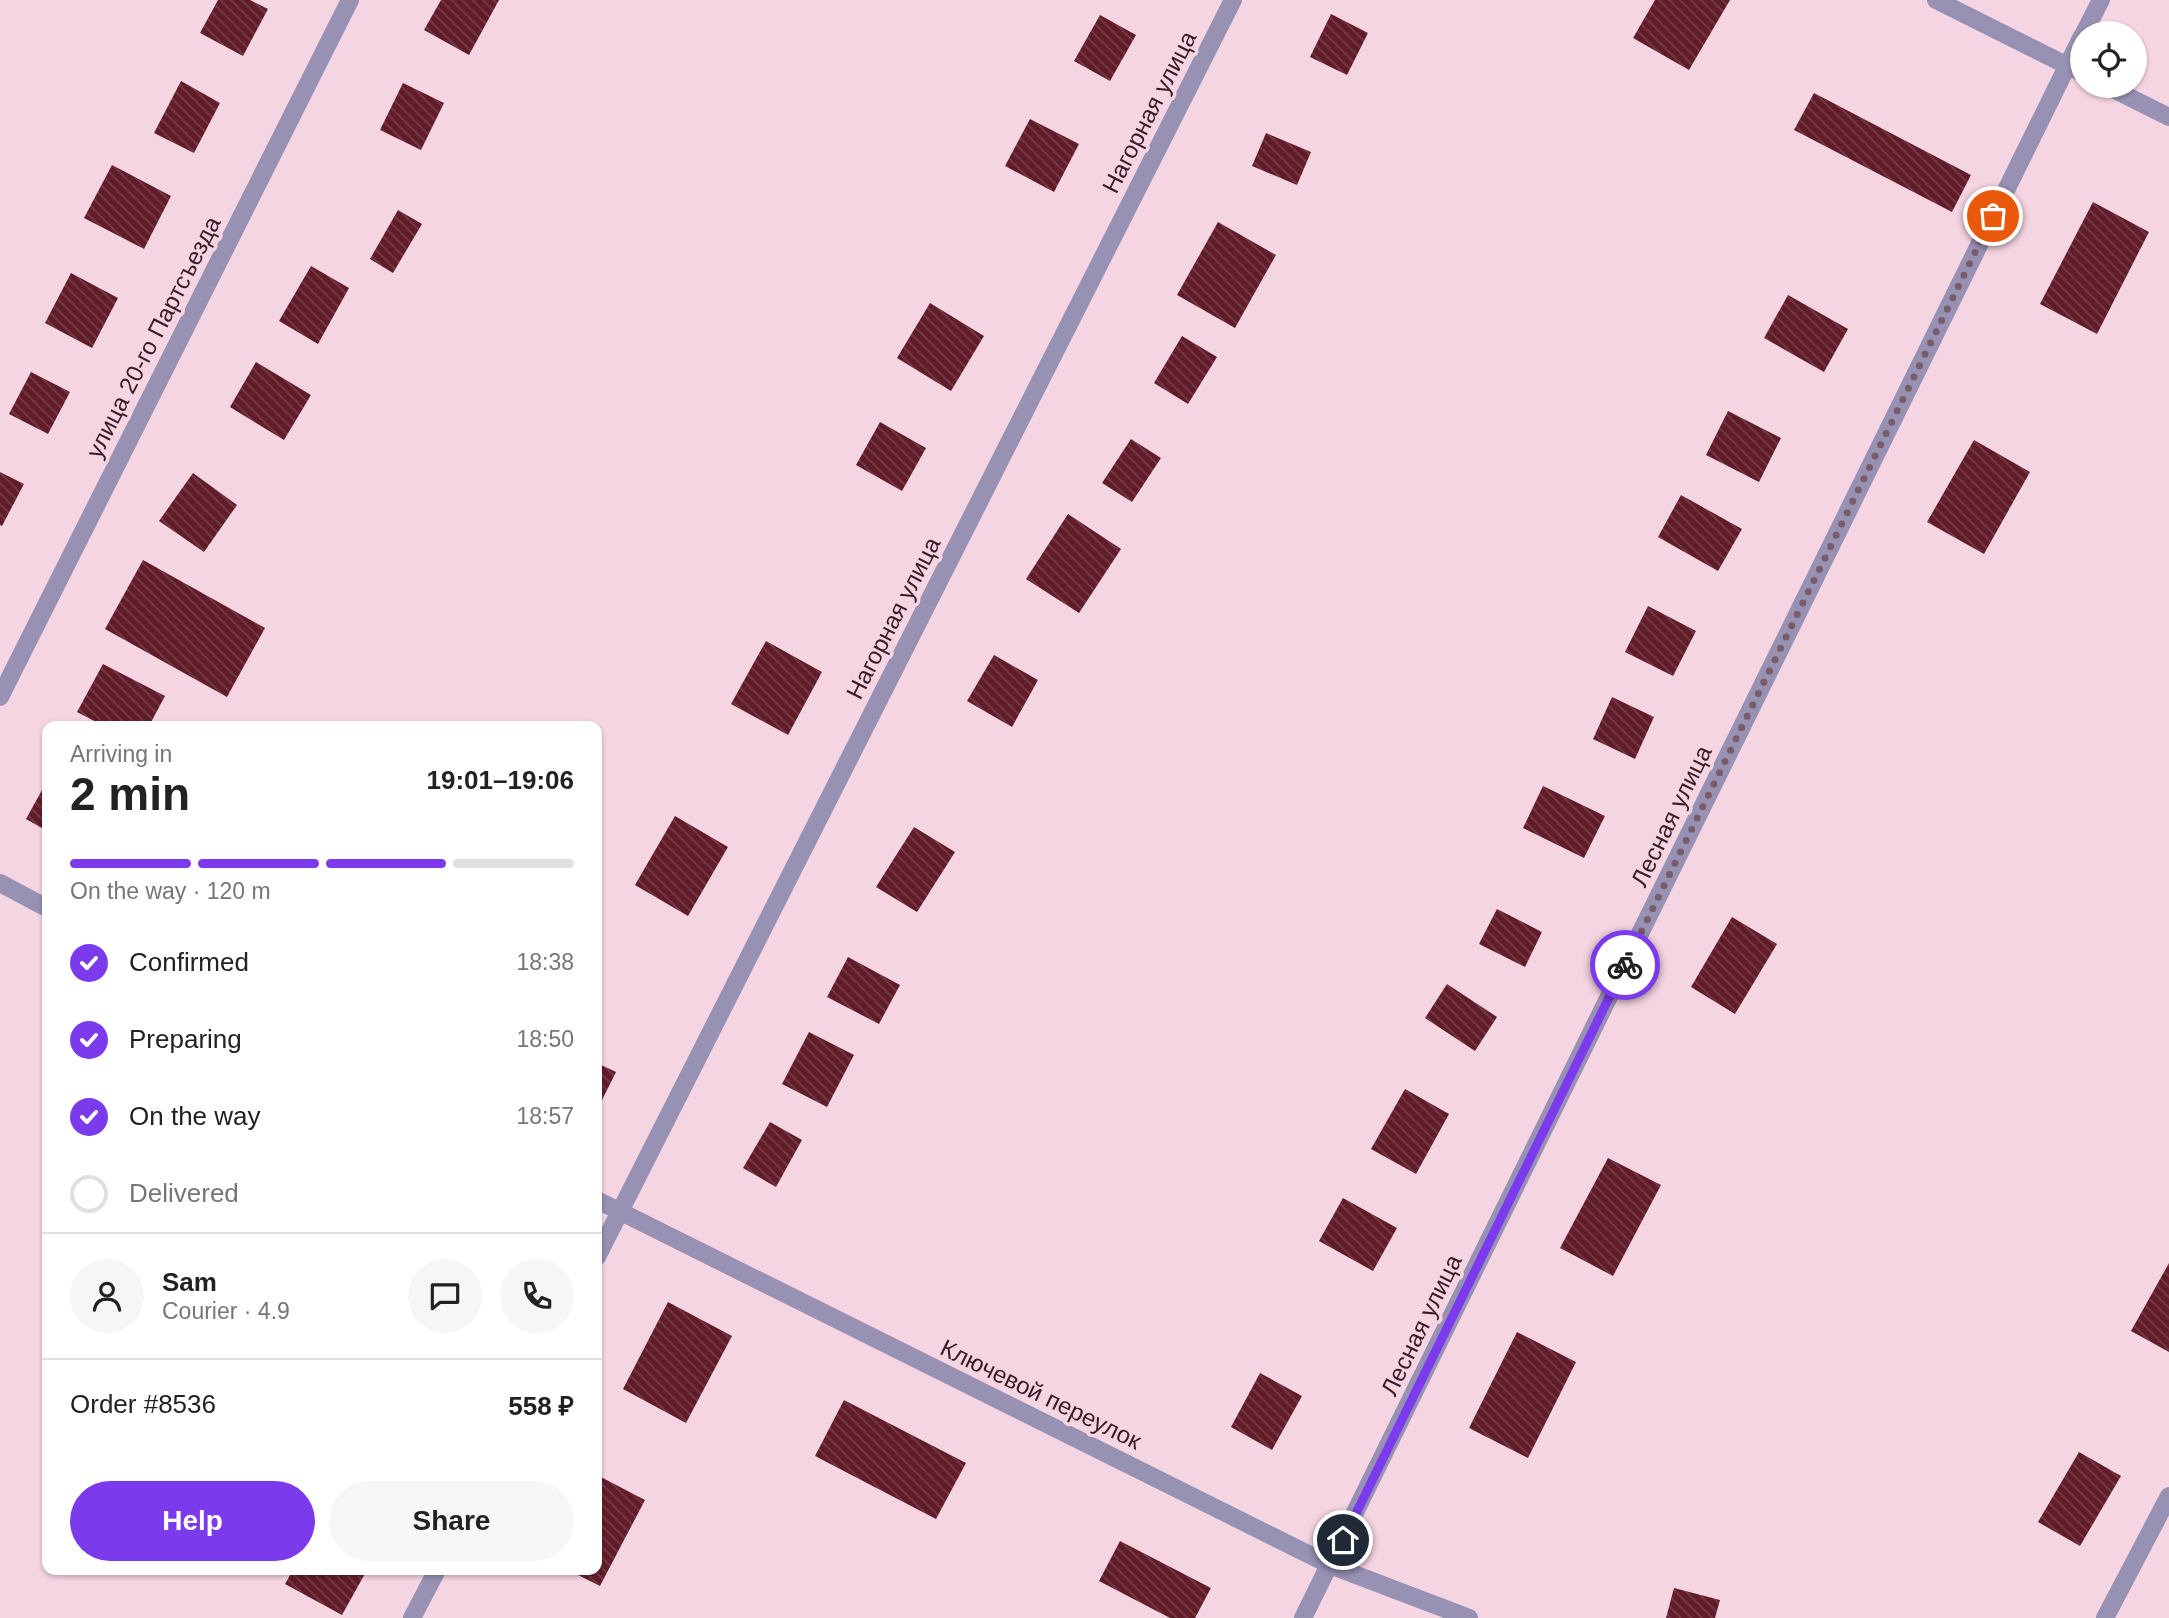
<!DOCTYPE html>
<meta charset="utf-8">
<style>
:root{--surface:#fff;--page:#f6f6f6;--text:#222;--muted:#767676;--line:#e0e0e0;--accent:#7c3aed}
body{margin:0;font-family:Helvetica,sans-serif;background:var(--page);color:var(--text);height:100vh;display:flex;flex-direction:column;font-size:26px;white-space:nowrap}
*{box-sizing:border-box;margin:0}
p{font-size:23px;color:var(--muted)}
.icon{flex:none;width:38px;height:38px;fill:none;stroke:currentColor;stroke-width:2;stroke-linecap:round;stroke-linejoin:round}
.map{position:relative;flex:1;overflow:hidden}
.sheet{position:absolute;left:42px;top:721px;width:560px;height:854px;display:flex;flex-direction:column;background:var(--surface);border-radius:14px;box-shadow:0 2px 5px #0004}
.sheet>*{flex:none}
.fabs{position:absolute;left:2070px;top:21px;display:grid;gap:14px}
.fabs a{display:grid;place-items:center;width:77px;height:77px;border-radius:50%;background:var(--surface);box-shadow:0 2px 5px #0004;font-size:35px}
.pin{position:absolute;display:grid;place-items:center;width:60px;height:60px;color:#fff;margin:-30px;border:4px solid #fff;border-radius:50%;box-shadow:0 2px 7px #0007}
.courier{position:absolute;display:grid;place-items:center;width:70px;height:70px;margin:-35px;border:5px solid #7c3aed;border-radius:50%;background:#fff;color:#222;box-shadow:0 2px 9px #0007}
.head em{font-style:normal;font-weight:700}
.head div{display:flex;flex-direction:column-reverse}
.head{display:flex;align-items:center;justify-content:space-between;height:119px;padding:0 28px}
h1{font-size:46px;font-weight:700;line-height:52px}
.bar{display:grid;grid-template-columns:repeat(4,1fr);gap:10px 7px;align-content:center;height:84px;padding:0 28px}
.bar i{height:9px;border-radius:5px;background:var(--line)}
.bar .active{background:var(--accent)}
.bar p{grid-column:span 4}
.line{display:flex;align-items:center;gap:18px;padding:0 28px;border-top:2px solid var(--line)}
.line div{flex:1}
.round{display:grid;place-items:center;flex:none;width:74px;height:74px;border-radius:37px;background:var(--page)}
ol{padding:0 28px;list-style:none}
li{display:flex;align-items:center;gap:21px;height:77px}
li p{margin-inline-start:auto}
li .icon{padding:7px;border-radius:50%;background:var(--accent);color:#fff;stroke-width:4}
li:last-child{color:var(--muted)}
li i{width:38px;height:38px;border:4px solid var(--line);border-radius:50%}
.action{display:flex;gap:14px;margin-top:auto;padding:14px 28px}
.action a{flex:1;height:80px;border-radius:42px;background:var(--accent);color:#fff;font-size:28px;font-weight:700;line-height:80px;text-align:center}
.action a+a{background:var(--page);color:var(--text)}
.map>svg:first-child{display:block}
</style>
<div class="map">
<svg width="2169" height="1618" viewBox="0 0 2169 1618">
<defs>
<pattern id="building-back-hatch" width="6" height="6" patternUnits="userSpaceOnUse" patternTransform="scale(1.75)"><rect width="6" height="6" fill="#611c29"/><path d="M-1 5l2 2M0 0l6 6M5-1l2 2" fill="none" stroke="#753c47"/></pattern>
</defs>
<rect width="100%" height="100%" fill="#f6d5e2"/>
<path fill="url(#building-back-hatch)" d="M218,0H250L268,9L243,56L200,33Z
M441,0H499L469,55L424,30Z
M1655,0H1730L1689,70L1633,38Z
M1331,14L1368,33L1347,75L1310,57Z
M1100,15L1136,35L1110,81L1074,61Z
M181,81L220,103L194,153L154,133Z
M403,83L444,103L421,150L380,130Z
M1814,93L1971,175L1952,212L1794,130Z
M1030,119L1079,144L1054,192L1005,166Z
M1266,133L1311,152L1297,185L1252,166Z
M112,165L171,196L144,249L84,218Z
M2093,202L2149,232L2097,334L2040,304Z
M398,210L422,224L393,273L370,259Z
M1218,222L1276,255L1235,328L1177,295Z
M311,266L349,288L318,344L279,321Z
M71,273L118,298L92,348L45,323Z
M1788,295L1848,329L1824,372L1764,338Z
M930,303L984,336L951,391L897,358Z
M1182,336L1217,357L1188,404L1154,383Z
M256,362L311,395L284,440L230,407Z
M31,372L70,392L48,434L9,414Z
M1728,411L1781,438L1759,482L1706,455Z
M880,422L926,448L902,491L856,465Z
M1131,439L1161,458L1132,502L1102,483Z
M1974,440L2030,472L1984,554L1927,522Z
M0,472L24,484L2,526L0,525Z
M193,473L237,505L204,552L159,521Z
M1681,495L1742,529L1718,571L1658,537Z
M1068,514L1121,549L1079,613L1026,579Z
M143,560L265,628L227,697L105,629Z
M1648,606L1696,631L1673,676L1625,652Z
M766,641L822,672L788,735L731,704Z
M994,655L1038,680L1012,727L967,701Z
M103,664L165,696L149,726H104L77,712Z
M1612,697L1654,717L1635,759L1593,739Z
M47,781V831L26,819Z
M1543,786L1605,816L1584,858L1523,828Z
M675,816L728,847L688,916L635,885Z
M914,827L955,852L917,912L876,887Z
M1497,909L1542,932L1525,967L1479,944Z
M1732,917L1777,944L1735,1014L1691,987Z
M848,957L900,985L879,1024L827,997Z
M1447,984L1497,1017L1475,1051L1425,1018Z
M809,1032L854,1055L827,1107L782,1084Z
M597,1063L616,1072L597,1110Z
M1405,1089L1449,1114L1416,1174L1371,1149Z
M770,1122L802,1140L776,1187L743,1168Z
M1608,1158L1661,1185L1613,1276L1560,1248Z
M1343,1198L1397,1228L1373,1271L1319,1241Z
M2169,1263V1352L2131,1331Z
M668,1302L732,1336L686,1423L623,1389Z
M1517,1332L1576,1362L1528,1458L1469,1428Z
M1260,1373L1302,1396L1272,1450L1231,1427Z
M844,1400L966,1463L936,1519L815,1456Z
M2079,1452L2121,1476L2080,1546L2038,1522Z
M597,1475L645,1500L600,1586L568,1570H597Z
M1120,1541L1211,1588L1195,1618H1170L1099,1581Z
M293,1570H367L342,1615L285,1584Z
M1674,1588L1720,1600L1715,1618H1666Z"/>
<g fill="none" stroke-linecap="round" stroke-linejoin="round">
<path stroke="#9791b4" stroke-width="18" d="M1936,0L2082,73
M2084,33L2101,0
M2107,86L2169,117
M0,697L350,0
M0,883L47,908
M597,1200L1330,1565L1469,1618
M597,1257L1233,0
M412,1618L437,1570
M1303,1618L2082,36
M2105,1618L2169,1496"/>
</g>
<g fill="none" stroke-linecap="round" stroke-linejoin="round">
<path stroke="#7a5c69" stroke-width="7" stroke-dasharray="0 12.6" d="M1625,965L1993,216"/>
<path stroke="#7c3aed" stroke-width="9" d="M1343,1540L1625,965"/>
</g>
<g text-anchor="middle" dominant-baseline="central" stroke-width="7" stroke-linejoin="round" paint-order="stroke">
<g font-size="24" fill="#381b28" stroke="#f6d5e2">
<text transform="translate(1149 112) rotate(-63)">Нагорная улица</text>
<text transform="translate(153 337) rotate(-63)">улица 20-го Партсъезда</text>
<text transform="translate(893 618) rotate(-63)">Нагорная улица</text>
<text transform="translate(1671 816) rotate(-64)">Лесная улица</text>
<text transform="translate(1421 1325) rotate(-64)">Лесная улица</text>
<text transform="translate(1041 1394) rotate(26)">Ключевой переулок</text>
</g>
</g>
</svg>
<div class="fabs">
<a><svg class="icon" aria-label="locate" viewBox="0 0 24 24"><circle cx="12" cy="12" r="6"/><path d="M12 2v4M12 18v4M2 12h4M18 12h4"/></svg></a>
</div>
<div class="pin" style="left:1993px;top:216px;background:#ea580c"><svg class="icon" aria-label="bag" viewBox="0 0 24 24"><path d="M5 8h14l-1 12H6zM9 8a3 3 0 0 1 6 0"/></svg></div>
<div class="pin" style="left:1343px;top:1540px;background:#1f2937"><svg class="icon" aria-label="home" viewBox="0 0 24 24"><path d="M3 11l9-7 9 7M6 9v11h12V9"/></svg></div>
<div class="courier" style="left:1625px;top:965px"><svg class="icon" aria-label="bike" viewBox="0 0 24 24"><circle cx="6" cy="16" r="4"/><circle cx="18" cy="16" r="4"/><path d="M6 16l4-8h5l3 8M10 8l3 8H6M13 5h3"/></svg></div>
<section class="sheet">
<div class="head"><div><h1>2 min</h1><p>Arriving in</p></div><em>19:01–19:06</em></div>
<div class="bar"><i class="active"></i><i class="active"></i><i class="active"></i><i></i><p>On the way · 120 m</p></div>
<ol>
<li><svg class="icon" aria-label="check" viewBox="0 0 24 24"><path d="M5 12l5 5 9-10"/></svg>Confirmed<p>18:38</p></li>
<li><svg class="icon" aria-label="check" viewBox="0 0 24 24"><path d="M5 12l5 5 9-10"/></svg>Preparing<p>18:50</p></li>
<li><svg class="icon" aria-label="check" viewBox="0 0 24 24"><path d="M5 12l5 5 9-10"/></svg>On the way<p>18:57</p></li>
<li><i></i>Delivered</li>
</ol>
<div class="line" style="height:126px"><a class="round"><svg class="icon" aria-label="person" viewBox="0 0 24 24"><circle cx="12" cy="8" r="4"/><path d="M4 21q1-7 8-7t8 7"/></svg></a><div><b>Sam</b><p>Courier · 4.9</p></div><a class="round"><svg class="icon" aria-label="chat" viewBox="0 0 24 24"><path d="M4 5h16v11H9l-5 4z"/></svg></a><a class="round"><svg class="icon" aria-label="phone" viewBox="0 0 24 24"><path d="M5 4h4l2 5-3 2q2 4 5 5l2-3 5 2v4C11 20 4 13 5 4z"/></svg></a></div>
<div class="line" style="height:91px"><div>Order #8536</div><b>558 ₽</b></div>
<div class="action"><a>Help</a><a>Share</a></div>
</section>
</div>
